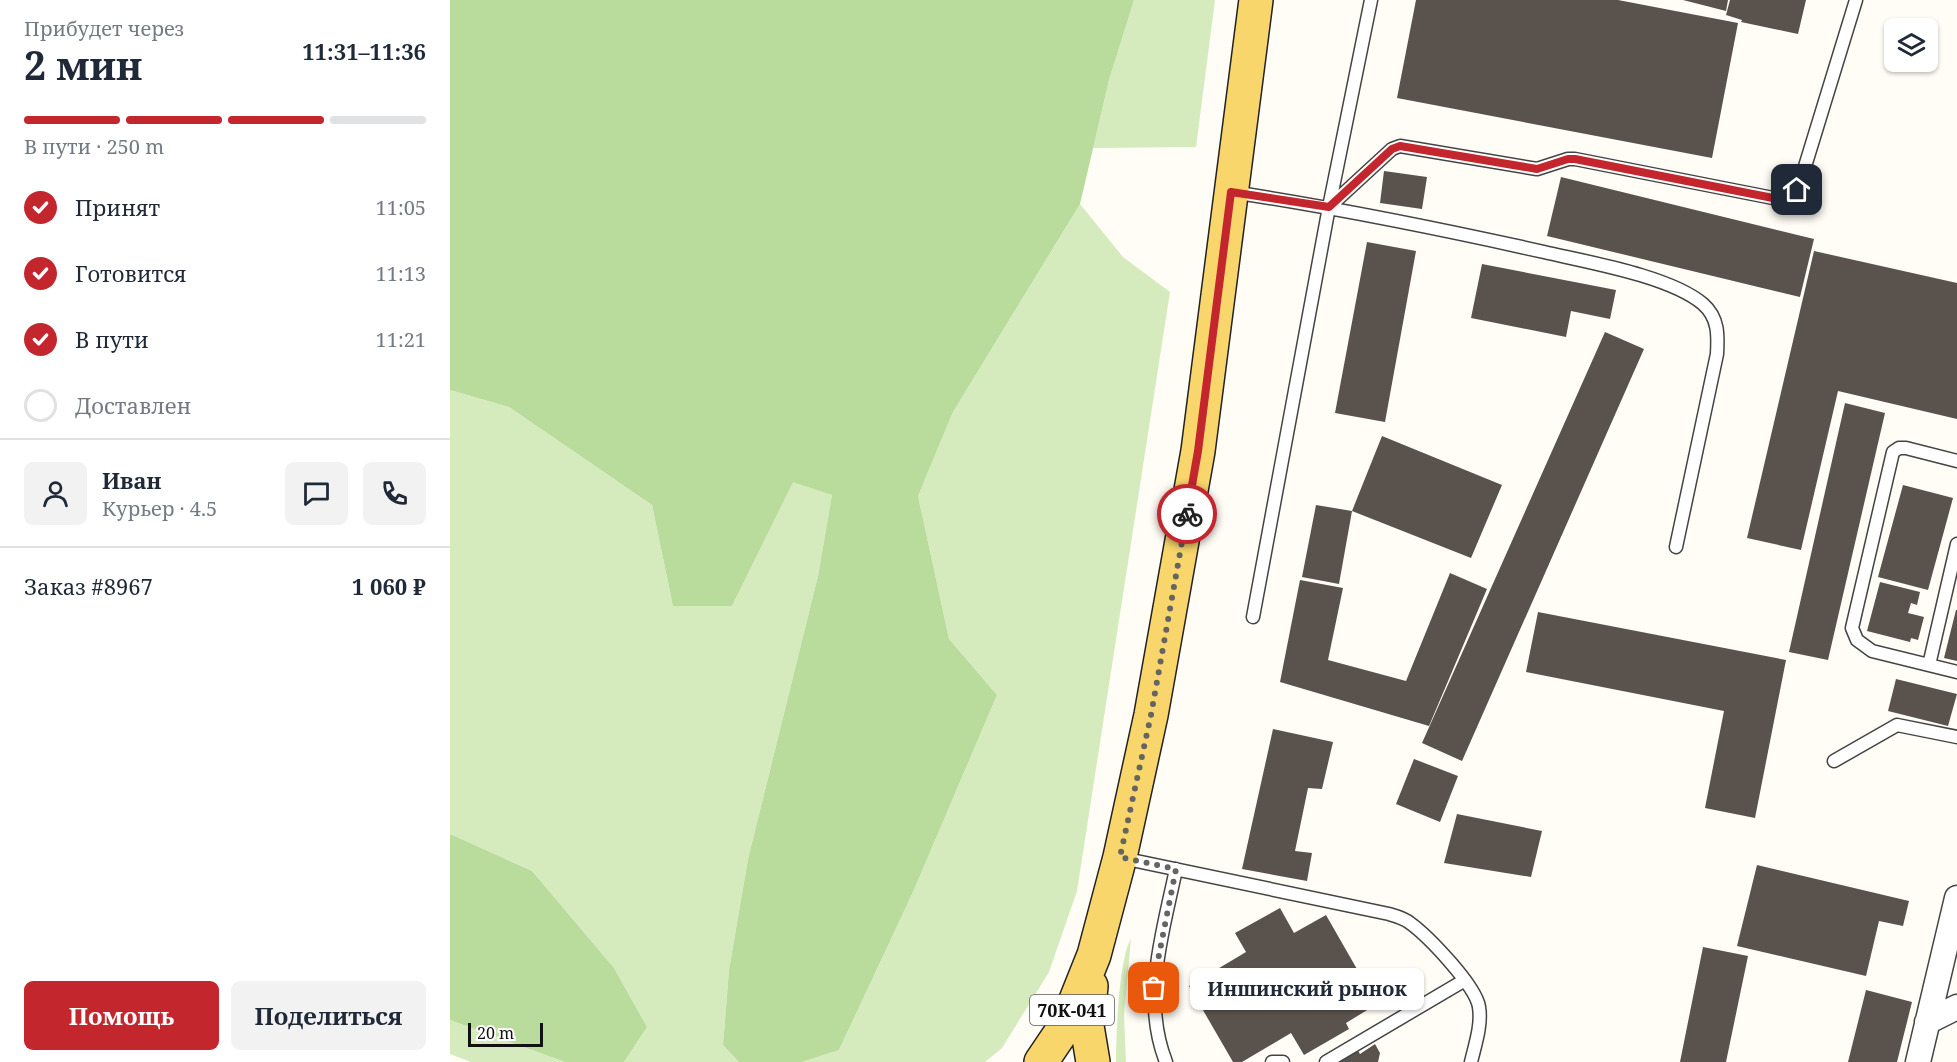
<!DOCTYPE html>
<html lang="ru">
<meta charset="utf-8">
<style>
:root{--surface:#fff;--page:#f2f2f3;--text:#1f2937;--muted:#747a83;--line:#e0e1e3;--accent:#c4262e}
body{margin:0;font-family:"Noto Serif",serif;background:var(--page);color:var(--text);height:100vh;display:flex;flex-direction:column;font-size:22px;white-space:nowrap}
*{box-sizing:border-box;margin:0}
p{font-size:20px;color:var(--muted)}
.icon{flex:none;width:33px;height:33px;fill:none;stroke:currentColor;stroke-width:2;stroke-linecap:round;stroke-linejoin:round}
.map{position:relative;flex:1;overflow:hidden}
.side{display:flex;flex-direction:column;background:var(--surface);width:450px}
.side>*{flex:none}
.fabs{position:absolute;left:1434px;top:18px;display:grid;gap:12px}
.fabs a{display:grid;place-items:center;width:54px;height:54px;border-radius:9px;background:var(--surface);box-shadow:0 2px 4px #0004;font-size:30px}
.scale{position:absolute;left:18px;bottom:15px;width:75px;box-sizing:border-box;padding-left:6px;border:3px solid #111;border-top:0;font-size:16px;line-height:21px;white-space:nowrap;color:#111;-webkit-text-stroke:4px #fff;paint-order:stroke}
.pin{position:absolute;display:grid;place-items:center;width:51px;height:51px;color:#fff;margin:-26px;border-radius:12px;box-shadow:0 3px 9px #0006}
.courier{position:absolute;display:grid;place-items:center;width:60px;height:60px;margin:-30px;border:4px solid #c4262e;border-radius:50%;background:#fff;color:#222;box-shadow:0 2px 8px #0007}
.bubble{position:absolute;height:42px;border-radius:9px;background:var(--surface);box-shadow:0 2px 4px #0004;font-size:20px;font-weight:700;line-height:42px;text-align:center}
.headline em{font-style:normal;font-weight:700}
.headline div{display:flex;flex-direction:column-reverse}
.headline{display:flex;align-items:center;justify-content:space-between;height:102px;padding:0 24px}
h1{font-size:39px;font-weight:700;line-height:45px}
.bar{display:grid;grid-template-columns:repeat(4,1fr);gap:9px 6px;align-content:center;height:72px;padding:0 24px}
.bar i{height:8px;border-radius:4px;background:var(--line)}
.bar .on{background:var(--accent)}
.bar p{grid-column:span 4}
.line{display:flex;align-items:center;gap:15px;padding:0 24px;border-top:2px solid var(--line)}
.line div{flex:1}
.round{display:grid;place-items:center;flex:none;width:63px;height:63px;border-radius:9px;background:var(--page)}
ol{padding:0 24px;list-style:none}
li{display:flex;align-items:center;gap:18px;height:66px}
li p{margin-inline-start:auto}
li .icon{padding:6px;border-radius:50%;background:var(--accent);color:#fff;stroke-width:4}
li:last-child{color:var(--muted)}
li i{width:33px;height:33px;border:3px solid var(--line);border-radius:50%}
.action{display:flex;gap:12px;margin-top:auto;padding:12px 24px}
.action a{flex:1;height:69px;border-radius:9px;background:var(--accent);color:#fff;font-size:24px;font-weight:700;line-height:69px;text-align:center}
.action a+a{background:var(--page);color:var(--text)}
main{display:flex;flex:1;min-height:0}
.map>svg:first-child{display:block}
</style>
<main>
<section class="side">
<div class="headline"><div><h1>2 мин</h1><p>Прибудет через</p></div><em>11:31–11:36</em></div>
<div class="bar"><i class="on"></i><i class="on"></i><i class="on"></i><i></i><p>В пути · 250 m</p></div>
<ol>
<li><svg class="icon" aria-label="check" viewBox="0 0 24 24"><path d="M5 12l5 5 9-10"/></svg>Принят<p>11:05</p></li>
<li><svg class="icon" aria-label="check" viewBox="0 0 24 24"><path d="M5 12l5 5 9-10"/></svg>Готовится<p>11:13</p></li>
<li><svg class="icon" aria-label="check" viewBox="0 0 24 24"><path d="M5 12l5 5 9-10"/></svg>В пути<p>11:21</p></li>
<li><i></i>Доставлен</li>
</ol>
<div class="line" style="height:108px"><a class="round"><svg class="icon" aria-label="person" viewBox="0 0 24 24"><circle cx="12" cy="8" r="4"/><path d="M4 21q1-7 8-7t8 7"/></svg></a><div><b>Иван</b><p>Курьер · 4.5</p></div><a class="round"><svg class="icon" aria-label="chat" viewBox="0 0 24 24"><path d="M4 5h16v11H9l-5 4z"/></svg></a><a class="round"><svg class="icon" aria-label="phone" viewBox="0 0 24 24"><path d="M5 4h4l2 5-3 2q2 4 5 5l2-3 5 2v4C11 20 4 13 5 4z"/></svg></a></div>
<div class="line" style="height:78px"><div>Заказ #8967</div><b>1 060 ₽</b></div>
<div class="action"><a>Помощь</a><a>Поделиться</a></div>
</section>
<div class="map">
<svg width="1507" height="1062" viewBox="0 0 1507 1062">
<rect width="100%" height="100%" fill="#fffdf5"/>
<path fill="#d5ebbd" d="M684,0H765L746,147L643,148L659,80Z
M630,204L673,257L720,292L627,891L599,972L552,1048L535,1062H352L389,1050L463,892L547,695L499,639L468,496L503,412Z
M0,390L59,407L202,505L223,606H282L343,481L382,495L368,576L298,859L279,970L273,1045L289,1062H174L197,1027L164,968L82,871L0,834Z
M681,939L674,1014L676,1062H666C666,1036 669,957 681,939Z
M0,1020L115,1062H21L0,1054Z"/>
<path fill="#b9dc9c" d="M0,0H684L659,80L630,204L503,412L468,496L499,639L547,695L463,892L389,1050L352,1062H289L273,1045L279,970L298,859L368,576L382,495L343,482L282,606H223L202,505L59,407L0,390Z
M0,834L82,871L164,968L197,1027L174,1062H115L0,1020Z"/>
<path fill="#5a524d" d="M966,0H1168L1288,23L1262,158L947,98Z
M1233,0H1278L1276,11Z
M1280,0H1356L1348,34L1291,22L1292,20L1276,15Z
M934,171L977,177L972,209L930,203Z
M1111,177L1364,239L1350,297L1097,236Z
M917,242L966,251L935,422L885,413Z
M1364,251L1507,283V419L1388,391L1351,550L1297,538Z
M1032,264L1166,290L1160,319L1121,311L1116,337L1021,318Z
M1155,332L1194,349L1012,761L972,743Z
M1395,403L1435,413L1378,660L1339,652Z
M932,436L1052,485L1021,558L902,511Z
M1453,485L1503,498L1478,590L1428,577Z
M866,505L902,511L889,584L852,577Z
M1000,573L1037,589L979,726L830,682L850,580L893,588L878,660L956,681Z
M1430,582L1470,592L1467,605L1461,603L1458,613L1474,617L1468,640L1461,638L1460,642L1417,631Z
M1506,610H1507V661L1494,658Z
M1088,612L1336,660L1305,818L1255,808L1274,711L1076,672Z
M1446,679L1507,694L1498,726L1438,711Z
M823,729L883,742L872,789L858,788L845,851L862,853L857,881L792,869Z
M964,759L1008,776L990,822L946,804Z
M1007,814L1092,831L1081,877L994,863Z
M1307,865L1459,901L1453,926L1429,921L1416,976L1287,946Z
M830,908L844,933L876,915L927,1004L896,1023L899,1029L854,1055L841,1033L792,1062H783L739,986L796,952L785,933Z
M1253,947L1298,956L1276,1062H1230Z
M1416,990L1462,1002L1447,1062H1398Z
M925,1044L930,1053L928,1062H889L907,1049L910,1054Z"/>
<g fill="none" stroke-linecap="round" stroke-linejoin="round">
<g stroke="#444" stroke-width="15">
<path id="service" d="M782,192C887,208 991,229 1094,252C1137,262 1220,276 1253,304C1269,318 1268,336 1267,354L1226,547
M879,207L942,149L950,146L1087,169L1118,159H1125L1323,198L1339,197L1349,186L1406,0
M1507,461L1456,448H1449L1443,452L1402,628L1407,640L1422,651L1507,672
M803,617L879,207L921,0
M1479,665L1507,544
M1384,761L1447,725L1507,737
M672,858L939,914C946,916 954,918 960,923C978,936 1026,986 1029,1007C1032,1025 1025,1045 1021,1062
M716,1062C691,998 713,933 726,869
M822,1062H833
M876,1062L1015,980"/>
</g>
<g stroke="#444" stroke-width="27">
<path id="minor" d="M1477,1022L1507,1007
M1468,1062L1507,898"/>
</g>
<g stroke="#222" stroke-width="36">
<path id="primary" d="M641,986L637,1026L643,1062
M591,1062L616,1025L644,955L670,857L701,715L748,451L806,0"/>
</g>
<use href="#service" stroke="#fff" stroke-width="12"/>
<use href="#minor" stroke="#fff" stroke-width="24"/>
<use href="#primary" stroke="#f9d66b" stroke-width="33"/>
</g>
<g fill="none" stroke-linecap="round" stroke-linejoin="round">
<path stroke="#646461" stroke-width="6" stroke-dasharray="0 10.8" d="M704,988L706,970L726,869L670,857L701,715L737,514"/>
<path stroke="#c4262e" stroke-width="8" d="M737,514L748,451L781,192L879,207L942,149L950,146L1087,169L1118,159H1125L1323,198L1339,197L1347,190"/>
</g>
<g text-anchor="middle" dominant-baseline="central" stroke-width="6" stroke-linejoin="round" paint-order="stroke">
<rect fill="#fff" stroke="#585858" stroke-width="1.5" x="580" y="995" width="84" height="30" rx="4.5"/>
<g font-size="18" font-weight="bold" fill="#111">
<text x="622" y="1010">70К-041</text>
</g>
</g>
</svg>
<div class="fabs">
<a><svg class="icon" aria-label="layers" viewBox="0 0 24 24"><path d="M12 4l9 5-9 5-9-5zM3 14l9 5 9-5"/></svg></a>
</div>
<div class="scale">20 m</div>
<div class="pin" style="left:704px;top:988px;background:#ea580c"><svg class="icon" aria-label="bag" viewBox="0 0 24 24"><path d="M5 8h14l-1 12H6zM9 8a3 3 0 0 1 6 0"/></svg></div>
<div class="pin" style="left:1347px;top:190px;background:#1f2937"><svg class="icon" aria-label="home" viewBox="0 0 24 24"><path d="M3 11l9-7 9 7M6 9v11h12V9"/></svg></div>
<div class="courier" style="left:737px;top:514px"><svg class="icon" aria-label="bike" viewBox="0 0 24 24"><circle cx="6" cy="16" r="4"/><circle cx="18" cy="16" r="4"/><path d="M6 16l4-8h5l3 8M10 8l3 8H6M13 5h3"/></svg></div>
<div class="bubble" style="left:740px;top:968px;width:234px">Иншинский рынок</div>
</div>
</main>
